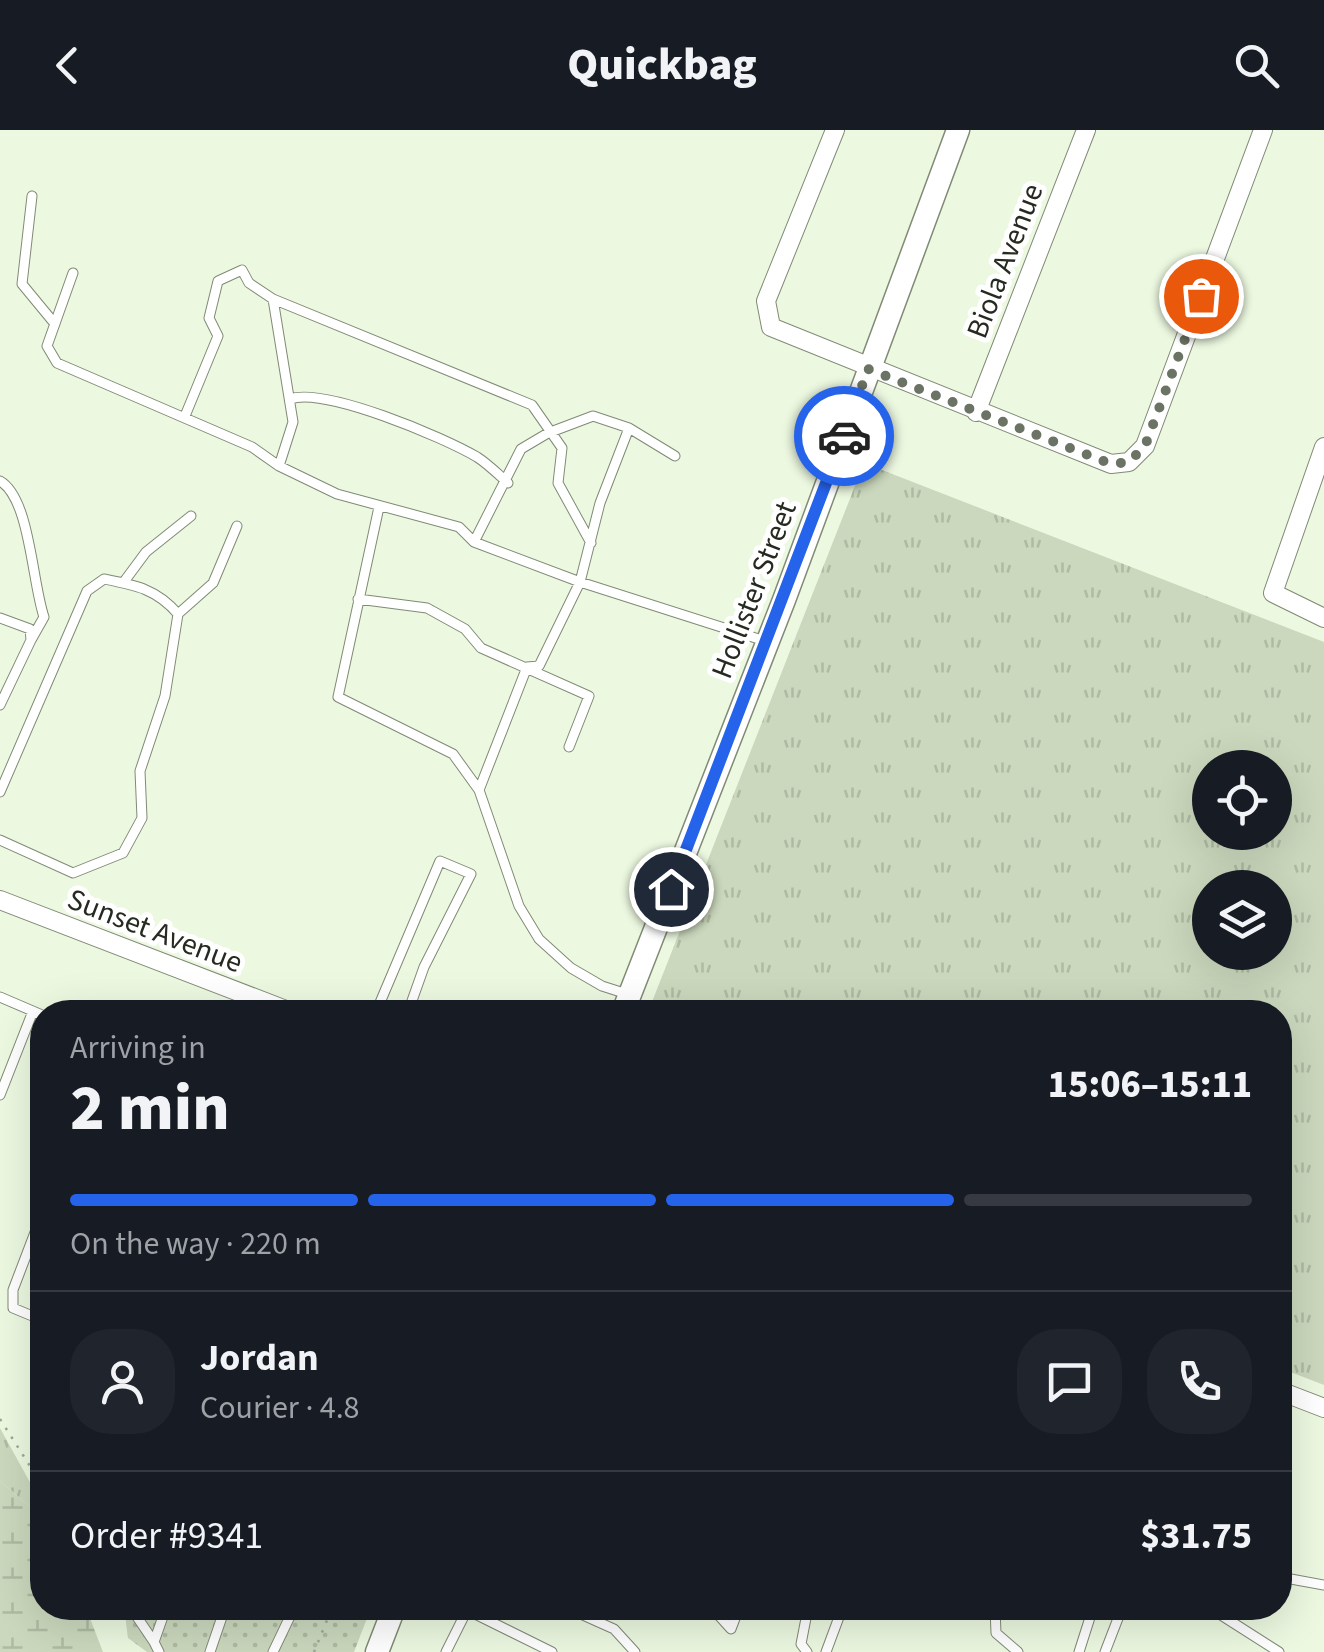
<!DOCTYPE html>
<meta charset="utf-8">
<style>
:root{--surface:#171b24;--page:#20242c;--text:#f1f3f6;--muted:#9ea1a6;--line:#363941;--accent:#2563eb}
body{margin:0;font-family:"Source Sans 3",sans-serif;background:var(--page);color:var(--text);height:100vh;display:flex;flex-direction:column;font-size:38px;white-space:nowrap}
*{box-sizing:border-box;margin:0}
p{font-size:32px;color:var(--muted)}
.icon{flex:none;width:55px;height:55px;fill:none;stroke:currentColor;stroke-width:2;stroke-linecap:round;stroke-linejoin:round}
.map{position:relative;flex:1;overflow:hidden}
.drawer{position:absolute;left:30px;top:870px;width:1262px;height:620px;display:flex;flex-direction:column;background:var(--surface);border-radius:40px;box-shadow:0 10px 40px #0002}
.drawer>*{flex:none}
.tools{position:absolute;left:1192px;top:620px;display:grid;gap:20px}
.tools a{display:grid;place-items:center;width:100px;height:100px;border-radius:50%;background:var(--surface);box-shadow:0 10px 40px #0002;font-size:50px}
.pin{position:absolute;display:grid;place-items:center;width:85px;height:85px;color:#fff;margin:-42px;border:5px solid #fff;border-radius:50%;box-shadow:0 2px 10px #0007}
.courier{position:absolute;display:grid;place-items:center;width:100px;height:100px;margin:-50px;border:8px solid #2563eb;border-radius:50%;background:#fff;color:#222;box-shadow:0 2px 12px #0007}
.summary em{font-style:normal;font-weight:800}
.summary div{display:flex;flex-direction:column-reverse}
.summary{display:flex;align-items:center;justify-content:space-between;height:170px;padding:0 40px}
h1{font-size:65px;font-weight:800;line-height:75px}
.bar{display:grid;grid-template-columns:repeat(4,1fr);gap:15px 10px;align-content:center;height:120px;padding:0 40px}
.bar i{height:12px;border-radius:8px;background:var(--line)}
.bar .selected{background:var(--accent)}
.bar p{grid-column:span 4}
.line{display:flex;align-items:center;gap:25px;padding:0 40px;border-top:2px solid var(--line)}
.line div{flex:1}
.round{display:grid;place-items:center;flex:none;width:105px;height:105px;border-radius:40px;background:var(--page)}
header{display:flex;justify-content:space-between;align-items:center;height:130px;padding:0 40px;background:var(--surface);font-size:45px;font-weight:800}
.map>svg:first-child{display:block}
</style>
<header><svg class="icon" aria-label="back" viewBox="0 0 24 24"><path d="M15 5l-7 7 7 7"/></svg>Quickbag<svg class="icon" aria-label="search" viewBox="0 0 24 24"><circle cx="10" cy="10" r="6"/><path d="M15 15l6 6"/></svg></header>
<div class="map">
<svg width="1324" height="1522" viewBox="0 0 1324 1522">
<defs>
<pattern id="grass-tufts" width="24" height="20" patternUnits="userSpaceOnUse" patternTransform="scale(2.5)"><rect width="24" height="20" fill="#cbd8bd"/><path d="M3 7l-1-3M5 7V3M7 7l1-3M15 17l-1-3M17 17v-4M19 17l1-3" fill="none" stroke="#aebaa2"/></pattern>
<pattern id="wetland-marsh" width="20" height="14" patternUnits="userSpaceOnUse" patternTransform="scale(2.5)"><rect width="20" height="14" fill="#cbd8bd"/><path d="M1 5h8M5 5V1M11 12h8M15 12V8" fill="none" stroke="#aebaa2"/></pattern>
<pattern id="garden-dots" width="8" height="8" patternUnits="userSpaceOnUse" patternTransform="scale(2.5)"><rect width="8" height="8" fill="#cbd8bd"/><path d="M2 2h.1M6 6h.1" fill="none" stroke="#aebaa2" stroke-width="1.8" stroke-linecap="round"/></pattern>
</defs>
<rect width="100%" height="100%" fill="#ecf8e0"/>
<path fill="url(#grass-tufts)" fill-rule="evenodd" d="M864,333L1324,512V1255L1280,1238V882H648ZM1210,638H1275V702H1210ZM1210,758H1275V822H1210Z
M0,1298L42,1374V1387L0,1351Z"/>
<path fill="url(#wetland-marsh)" d="M0,1351L42,1387V1478H86L103,1522H0Z"/>
<path fill="url(#garden-dots)" d="M124,1478H371L354,1522H147L128,1508Z"/>
<g fill="none" stroke-linecap="round" stroke-linejoin="round">
<g stroke="#808a76" stroke-width="11">
<path id="service" d="M32,66L22,154L55,194
M73,143L47,216L57,233L252,317L279,336L337,364L459,397L474,412L580,452L765,511
M273,169L532,275L562,318L558,353L591,413
M290,269C325,257 443,307 477,327C488,334 498,344 508,353
M185,286L218,206L209,188L218,151L242,140L249,153L273,169L293,292L279,336
M0,351C30,368 32,452 44,487L31,510
M379,377L338,567L453,624L479,660
M474,412L521,319L548,303L593,286L629,298L675,326
M123,453L146,422L191,386
M358,469L427,478L465,499L481,518L589,566L569,617
M178,484L213,453L237,396
M0,488L30,499L31,510L0,575
M0,662L87,461L104,449C135,455 157,459 178,484L165,566L140,641L142,688L123,723L73,743L0,710
M627,864L602,856L571,838L539,809L519,776L479,660L527,537L539,536L580,452L600,373L629,298
M0,867L42,885
M376,882L440,731L471,744L424,837L408,882
M0,965L33,881
M42,1084L13,1160V1178L42,1190
M1280,1447L1324,1455
M139,1478L135,1484L154,1512
M567,1478L614,1499L635,1522
M712,1478L731,1499L739,1478
M995,1478L996,1503L1018,1522
M1210,1478L1279,1522
M467,1480L552,1522
M159,1522L154,1512L166,1478
M210,1522L225,1478
M273,1522L294,1478
M446,1522L468,1478
M807,1522L801,1514L808,1478
M826,1522L839,1487L835,1478
M1079,1522L1093,1478
M1105,1522L1122,1478"/>
</g>
<g stroke="#808a76" stroke-width="20">
<path id="minor" d="M835,0L766,171L771,197L1111,334L1129,332L1145,316L1263,0
M976,282L1086,0
M1324,317L1273,463L1324,488
M0,770L291,882
M1280,1261L1324,1278"/>
</g>
<g stroke="#808a76" stroke-width="25">
<path id="tertiary" d="M623,882L784,470L958,0
M377,1522L394,1478"/>
</g>
<path stroke="#9ea896" stroke-width="2.5" stroke-dasharray="2.5 8" stroke-linecap="butt" d="M0,1289L42,1355
M314,1522L332,1478"/>
<use href="#service" stroke="#fff" stroke-width="9"/>
<use href="#minor" stroke="#fff" stroke-width="18"/>
<use href="#tertiary" stroke="#fff" stroke-width="22"/>
</g>
<g fill="none" stroke-linecap="round" stroke-linejoin="round">
<path stroke="#6b7364" stroke-width="10" stroke-dasharray="0 18" d="M844,306L868,239L1111,334L1129,332L1145,316L1201,166"/>
<path stroke="#2563eb" stroke-width="12" d="M671,759L844,306"/>
</g>
<g text-anchor="middle" dominant-baseline="central" stroke-width="10" stroke-linejoin="round" paint-order="stroke">
<g font-size="30" fill="#262b22" stroke="#fff">
<text transform="translate(1005 131) rotate(-69)">Biola Avenue</text>
<text transform="translate(754 460) rotate(-69)">Hollister Street</text>
<text transform="translate(155 801) rotate(21)">Sunset Avenue</text>
</g>
</g>
</svg>
<div class="tools">
<a><svg class="icon" aria-label="locate" viewBox="0 0 24 24"><circle cx="12" cy="12" r="6"/><path d="M12 2v4M12 18v4M2 12h4M18 12h4"/></svg></a>
<a><svg class="icon" aria-label="layers" viewBox="0 0 24 24"><path d="M12 4l9 5-9 5-9-5zM3 14l9 5 9-5"/></svg></a>
</div>
<div class="pin" style="left:1201px;top:166px;background:#ea580c"><svg class="icon" aria-label="bag" viewBox="0 0 24 24"><path d="M5 8h14l-1 12H6zM9 8a3 3 0 0 1 6 0"/></svg></div>
<div class="pin" style="left:671px;top:759px;background:#1f2937"><svg class="icon" aria-label="home" viewBox="0 0 24 24"><path d="M3 11l9-7 9 7M6 9v11h12V9"/></svg></div>
<div class="courier" style="left:844px;top:306px"><svg class="icon" aria-label="car" viewBox="0 0 24 24"><path d="M5 17H2v-5l4-1 3-4h7l3 4 3 1v5h-3M9 17h6M6 11h13"/><circle cx="7" cy="17" r="2"/><circle cx="17" cy="17" r="2"/></svg></div>
<section class="drawer">
<div class="summary"><div><h1>2 min</h1><p>Arriving in</p></div><em>15:06–15:11</em></div>
<div class="bar"><i class="selected"></i><i class="selected"></i><i class="selected"></i><i></i><p>On the way · 220 m</p></div>
<div class="line" style="height:180px"><a class="round"><svg class="icon" aria-label="person" viewBox="0 0 24 24"><circle cx="12" cy="8" r="4"/><path d="M4 21q1-7 8-7t8 7"/></svg></a><div><b>Jordan</b><p>Courier · 4.8</p></div><a class="round"><svg class="icon" aria-label="chat" viewBox="0 0 24 24"><path d="M4 5h16v11H9l-5 4z"/></svg></a><a class="round"><svg class="icon" aria-label="phone" viewBox="0 0 24 24"><path d="M5 4h4l2 5-3 2q2 4 5 5l2-3 5 2v4C11 20 4 13 5 4z"/></svg></a></div>
<div class="line" style="height:130px"><div>Order #9341</div><b>$31.75</b></div>
</section>
</div>
